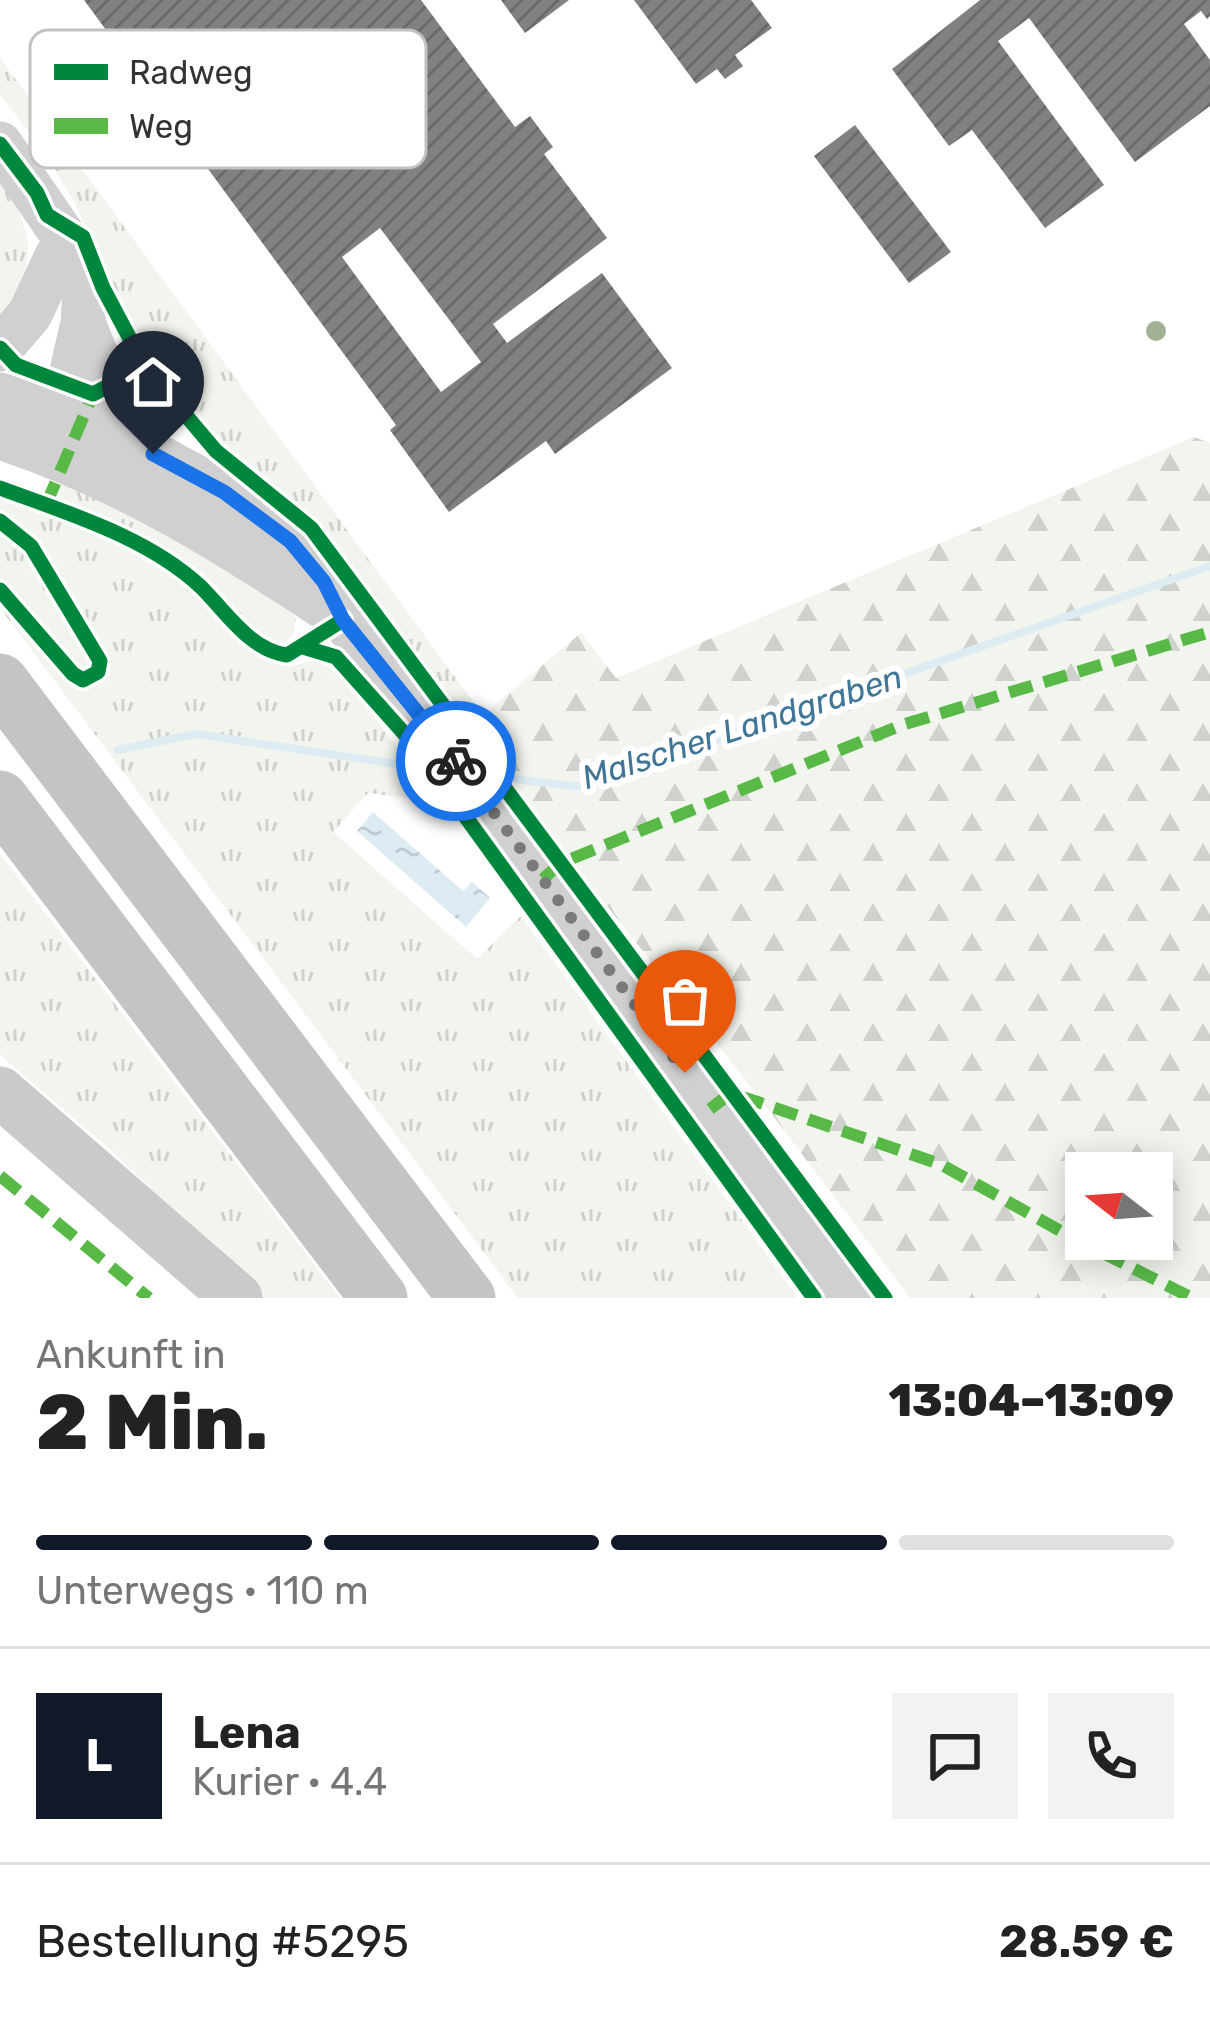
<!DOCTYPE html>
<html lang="de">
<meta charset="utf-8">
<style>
:root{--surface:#fff;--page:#f2f2f2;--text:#222;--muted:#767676;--line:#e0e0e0;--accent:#111827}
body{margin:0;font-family:Rubik,sans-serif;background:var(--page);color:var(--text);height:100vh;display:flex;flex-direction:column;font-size:45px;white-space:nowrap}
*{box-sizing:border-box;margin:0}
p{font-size:39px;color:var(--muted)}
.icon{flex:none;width:66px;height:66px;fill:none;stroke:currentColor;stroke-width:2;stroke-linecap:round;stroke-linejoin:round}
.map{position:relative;height:1298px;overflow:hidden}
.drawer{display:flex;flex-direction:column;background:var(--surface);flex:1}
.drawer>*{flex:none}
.needle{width:78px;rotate:287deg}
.controls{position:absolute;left:1065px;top:1152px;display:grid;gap:24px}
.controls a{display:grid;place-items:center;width:108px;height:108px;border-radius:0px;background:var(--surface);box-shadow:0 6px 30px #0003;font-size:60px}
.pin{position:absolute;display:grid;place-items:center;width:102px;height:102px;color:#fff;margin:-123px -51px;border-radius:50% 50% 50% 0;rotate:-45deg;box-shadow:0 0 12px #0007}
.pin .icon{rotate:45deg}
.courier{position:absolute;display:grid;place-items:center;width:120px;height:120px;margin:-60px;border:9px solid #1a73e8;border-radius:50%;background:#fff;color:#222;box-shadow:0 3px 15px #0007}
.head em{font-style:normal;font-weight:800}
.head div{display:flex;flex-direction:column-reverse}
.head{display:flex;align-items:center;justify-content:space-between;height:204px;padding:0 36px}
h1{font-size:78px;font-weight:800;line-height:90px}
.bar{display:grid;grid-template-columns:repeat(4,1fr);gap:18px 12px;align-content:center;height:144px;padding:0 36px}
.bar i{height:15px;border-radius:9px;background:var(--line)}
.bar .current{background:var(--accent)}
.bar p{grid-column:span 4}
.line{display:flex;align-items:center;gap:30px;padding:0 36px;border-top:3px solid var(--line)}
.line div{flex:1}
.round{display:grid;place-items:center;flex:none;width:126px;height:126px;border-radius:0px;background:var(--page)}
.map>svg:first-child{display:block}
</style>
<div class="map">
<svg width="1210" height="1298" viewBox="0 0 1210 1298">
<defs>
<pattern id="grass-tufts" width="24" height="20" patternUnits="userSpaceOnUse" patternTransform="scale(3)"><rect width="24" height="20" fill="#f1f5ed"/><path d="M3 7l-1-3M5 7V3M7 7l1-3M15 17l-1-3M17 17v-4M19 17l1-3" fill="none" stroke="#cfd2cc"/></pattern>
<pattern id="forest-firs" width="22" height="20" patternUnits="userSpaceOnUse" patternTransform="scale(3)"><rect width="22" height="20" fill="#f1f5ed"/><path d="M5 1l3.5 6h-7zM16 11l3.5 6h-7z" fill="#cfd2cc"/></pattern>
<pattern id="water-ripples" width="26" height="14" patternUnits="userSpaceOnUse" patternTransform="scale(3)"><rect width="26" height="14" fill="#ddebf3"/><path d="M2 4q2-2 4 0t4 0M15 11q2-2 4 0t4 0" fill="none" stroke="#becad1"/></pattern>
<pattern id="building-hatch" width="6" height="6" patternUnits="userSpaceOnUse" patternTransform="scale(3)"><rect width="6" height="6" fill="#818181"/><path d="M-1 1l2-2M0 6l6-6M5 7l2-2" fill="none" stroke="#6a6a6a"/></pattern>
</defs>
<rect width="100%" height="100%" fill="#fff"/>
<path fill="url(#grass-tufts)" d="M0,58L483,715L473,737L307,513L242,468L160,378L103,272L76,205L47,156L0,94Z
M0,178C39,242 36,259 0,323Z
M65,479L285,603L296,620L293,634L286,642C248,645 231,608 206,585C163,547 112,526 60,503L59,493Z
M0,499L72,523L167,569L255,654L289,667L318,659L332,663L440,802L368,793L333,832L477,959L521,916L798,1298H518L0,608Z
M0,854L340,1298H262L113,1152L0,1055Z"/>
<path fill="url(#forest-firs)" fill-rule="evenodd" d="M1194,437L1210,443V1298H910L765,1105L473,737L483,715L581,633L616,678ZM1086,1173H1152V1239H1086Z"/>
<path fill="url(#water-ripples)" d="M373,812L463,891L472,882L490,898L466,927L357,831Z"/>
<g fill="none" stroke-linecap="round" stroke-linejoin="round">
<path stroke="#ddebf3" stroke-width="8" d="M118,750L196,734L443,771
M487,776L583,787L1210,566"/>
</g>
<path fill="url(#building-hatch)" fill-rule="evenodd" d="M84,0H421L515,127L530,116L553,147L544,154L607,238L493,324L507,343L602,273L672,368L555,454L546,441L449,512L390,430L396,425ZM380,228L481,362L441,392L342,257Z
M501,0H569L525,33Z
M634,0H751L772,28L735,55L743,66L725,79L717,69L696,84Z
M980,0H1210V16L1207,19L1201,11L1184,24L1210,60V106L1135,162L1029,18L998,41L1104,185L1045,228L972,130L949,146L892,69Z
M855,125L951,252L909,283L814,156Z"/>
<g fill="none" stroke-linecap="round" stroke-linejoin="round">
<path stroke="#d6d6d6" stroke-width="4.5" stroke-dasharray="6 6" stroke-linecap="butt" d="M134,346L145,367"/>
<path stroke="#d0d0d0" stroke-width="45" d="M0,144L78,257L85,290L83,323L69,384L46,437
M83,323L109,386L153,454
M0,349L30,314L57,256
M0,395L57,413L153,454L224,492L290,541L324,582L343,620L487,801L851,1298
M0,437C120,476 226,542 330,611"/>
<path stroke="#cacaca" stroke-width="51" d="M0,1092L237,1298"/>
<path stroke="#c4c4c4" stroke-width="57" d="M0,682L467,1298
M0,799L379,1298"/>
<path stroke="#58b947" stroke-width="12" stroke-dasharray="24 12" stroke-linecap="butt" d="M46,505L93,394
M543,879L561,863L902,725L1210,632
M710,1109L731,1093L940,1164L1075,1239L1192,1298
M0,1176L149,1298"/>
<g stroke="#fff" stroke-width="22">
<path id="cycleway" d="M0,144L37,193L47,215L83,237L103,288L145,367L216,451L311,528L885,1298
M0,348L16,365L93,394L145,367
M0,488C67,513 148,537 201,587C227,613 250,650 287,655L343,620
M0,521L31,546L100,661L98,672L83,680L73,674L0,590
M303,647L336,657L410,740L814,1298"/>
</g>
<use href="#cycleway" stroke="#00873e" stroke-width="15"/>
</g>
<circle fill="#a2b095" cx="1156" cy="331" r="10"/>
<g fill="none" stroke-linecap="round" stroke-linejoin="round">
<path stroke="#7a7a7a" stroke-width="12" stroke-dasharray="0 21.6" d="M456,761L685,1073"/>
<path stroke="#1a73e8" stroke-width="15" d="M153,454L224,492L290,541L324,582L343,620L456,761"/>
</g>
<g text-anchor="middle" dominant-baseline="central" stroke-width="12" stroke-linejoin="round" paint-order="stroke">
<g font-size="33" font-style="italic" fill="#3f7597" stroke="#fff">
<text transform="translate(742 727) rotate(-18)">Malscher Landgraben</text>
</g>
</g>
<rect x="30" y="30" width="396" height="138" rx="18" fill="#fff" stroke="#c2c2c2" stroke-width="3"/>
<rect x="54" y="64" width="54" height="16" fill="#00873e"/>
<rect x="54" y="118" width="54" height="16" fill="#58b947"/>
<g font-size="33" fill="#333">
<text x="129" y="84">Radweg</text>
<text x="129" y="138">Weg</text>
</g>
</svg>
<div class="controls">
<a><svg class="needle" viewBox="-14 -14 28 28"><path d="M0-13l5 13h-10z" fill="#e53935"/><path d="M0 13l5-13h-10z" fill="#767676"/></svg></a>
</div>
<div class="pin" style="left:685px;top:1073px;background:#ea580c"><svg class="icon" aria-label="bag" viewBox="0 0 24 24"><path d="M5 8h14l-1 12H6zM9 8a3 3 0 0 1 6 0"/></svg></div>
<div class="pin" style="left:153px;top:454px;background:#1f2937"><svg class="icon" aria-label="home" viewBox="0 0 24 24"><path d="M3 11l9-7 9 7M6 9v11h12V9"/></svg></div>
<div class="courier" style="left:456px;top:761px"><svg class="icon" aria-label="bike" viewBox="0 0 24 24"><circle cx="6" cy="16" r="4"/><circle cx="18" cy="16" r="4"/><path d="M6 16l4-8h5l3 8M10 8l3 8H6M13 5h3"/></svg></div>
</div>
<section class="drawer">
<div class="head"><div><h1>2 Min.</h1><p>Ankunft in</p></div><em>13:04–13:09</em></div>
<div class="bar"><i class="current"></i><i class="current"></i><i class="current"></i><i></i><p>Unterwegs · 110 m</p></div>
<div class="line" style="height:216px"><b class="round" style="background:var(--accent);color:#fff">L</b><div><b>Lena</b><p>Kurier · 4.4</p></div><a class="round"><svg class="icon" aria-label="chat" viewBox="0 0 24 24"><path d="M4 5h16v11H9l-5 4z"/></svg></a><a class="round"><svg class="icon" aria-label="phone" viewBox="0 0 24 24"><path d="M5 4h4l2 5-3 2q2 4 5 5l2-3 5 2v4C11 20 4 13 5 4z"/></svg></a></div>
<div class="line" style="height:156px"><div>Bestellung #5295</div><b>28.59 €</b></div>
</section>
